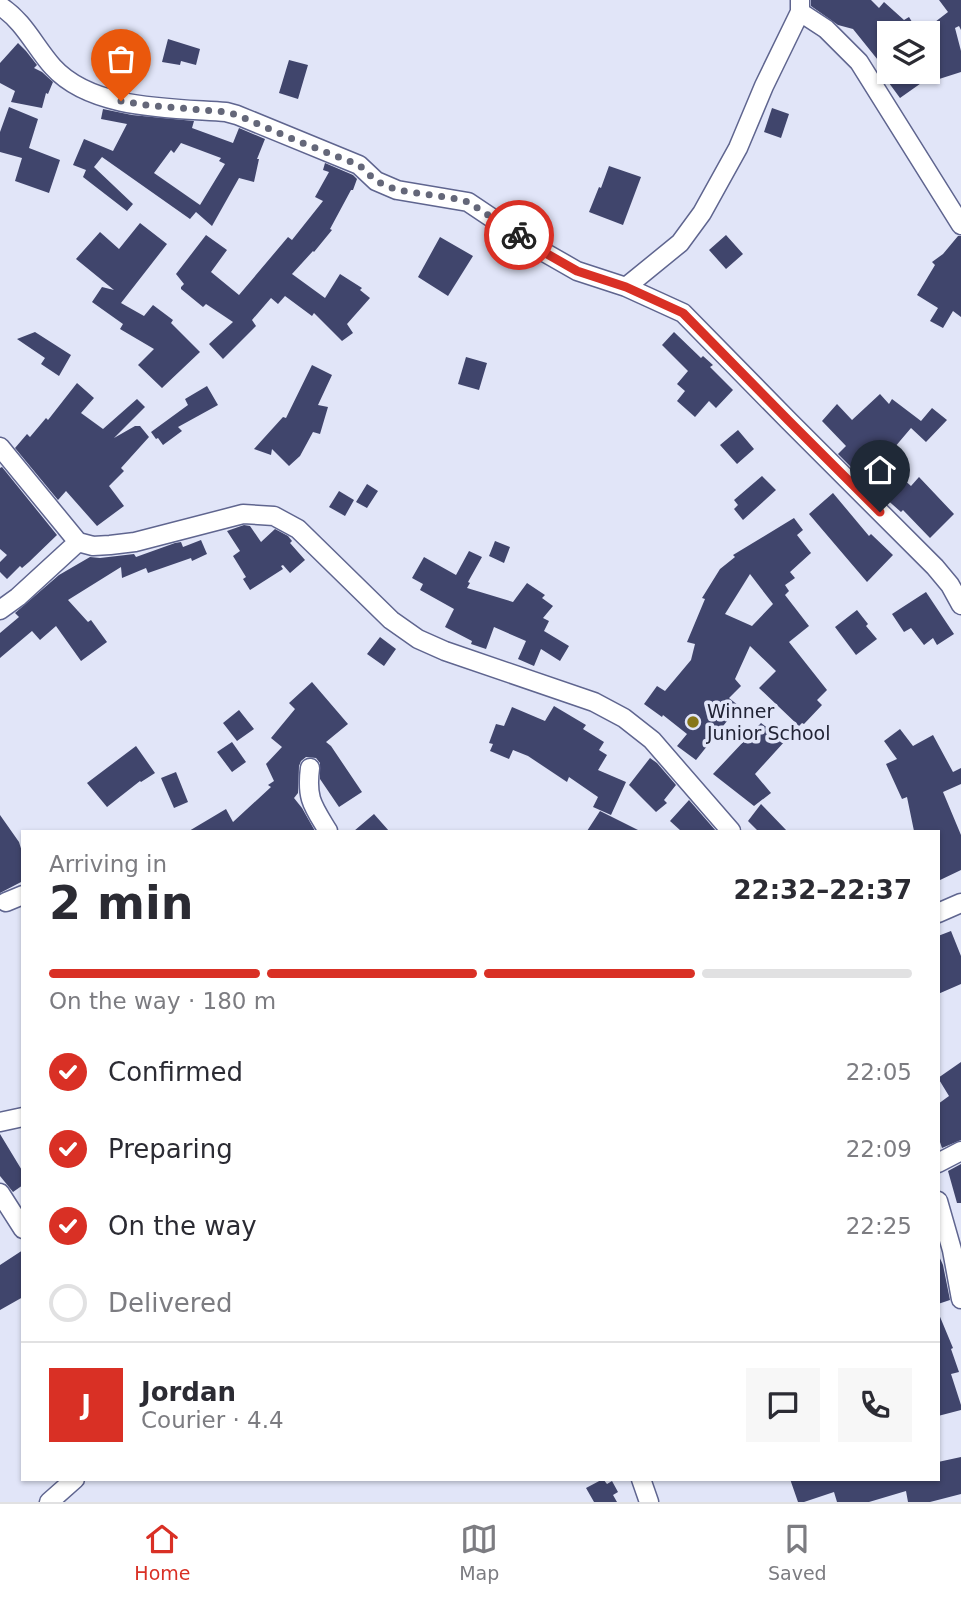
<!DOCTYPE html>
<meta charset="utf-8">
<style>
:root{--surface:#fff;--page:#f7f7f7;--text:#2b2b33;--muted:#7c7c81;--line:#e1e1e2;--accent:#d93025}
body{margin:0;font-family:"DejaVu Sans",sans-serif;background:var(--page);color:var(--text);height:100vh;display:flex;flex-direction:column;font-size:26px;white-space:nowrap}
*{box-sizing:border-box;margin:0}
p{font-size:23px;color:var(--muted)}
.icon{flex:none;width:38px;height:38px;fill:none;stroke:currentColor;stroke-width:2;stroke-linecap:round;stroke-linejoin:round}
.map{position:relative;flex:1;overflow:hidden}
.details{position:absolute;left:21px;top:830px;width:919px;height:651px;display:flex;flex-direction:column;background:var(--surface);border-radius:0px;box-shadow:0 2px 5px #0004}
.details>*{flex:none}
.tools{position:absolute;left:877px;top:21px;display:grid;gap:14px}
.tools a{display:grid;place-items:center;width:63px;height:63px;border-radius:0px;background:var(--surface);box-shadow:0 2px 5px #0004;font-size:35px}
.pin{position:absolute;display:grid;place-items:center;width:60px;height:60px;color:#fff;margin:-72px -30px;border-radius:50% 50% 50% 0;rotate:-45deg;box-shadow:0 0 7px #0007}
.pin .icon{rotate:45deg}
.courier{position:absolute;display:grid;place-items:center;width:70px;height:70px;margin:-35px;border:5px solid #d93025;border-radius:50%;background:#fff;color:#222;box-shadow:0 2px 9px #0007}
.summary em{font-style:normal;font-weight:700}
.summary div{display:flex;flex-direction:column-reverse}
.summary{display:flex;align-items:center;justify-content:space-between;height:119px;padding:0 28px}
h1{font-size:46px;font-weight:700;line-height:52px}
.bar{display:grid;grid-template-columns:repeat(4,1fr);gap:10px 7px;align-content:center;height:84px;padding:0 28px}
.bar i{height:9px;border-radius:5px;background:var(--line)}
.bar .active{background:var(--accent)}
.bar p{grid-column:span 4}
.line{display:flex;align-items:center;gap:18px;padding:0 28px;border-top:2px solid var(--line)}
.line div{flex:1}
.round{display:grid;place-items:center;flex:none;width:74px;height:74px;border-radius:0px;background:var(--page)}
ol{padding:0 28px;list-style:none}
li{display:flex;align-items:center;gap:21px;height:77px}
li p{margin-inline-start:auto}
li .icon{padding:7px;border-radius:50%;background:var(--accent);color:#fff;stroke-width:4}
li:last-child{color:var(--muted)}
li i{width:38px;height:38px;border:4px solid var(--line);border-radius:50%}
.menu{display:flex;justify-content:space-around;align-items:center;height:98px;border-top:2px solid var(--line);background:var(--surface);font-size:19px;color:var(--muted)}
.menu a{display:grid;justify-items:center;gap:4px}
.menu .active{color:var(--accent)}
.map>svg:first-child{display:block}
</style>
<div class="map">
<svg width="961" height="1502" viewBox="0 0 961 1502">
<rect width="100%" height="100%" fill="#e1e5f8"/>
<path fill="#40456c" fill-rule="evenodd" d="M811,0H871L879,8L884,2L904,20L909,17L917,30L920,33H889V72H934L930,59H932L928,24L935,22L948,12L939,0H961V30L959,26L955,28L961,51V72L936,80L934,74L900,98L889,83L894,80L853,29L838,25L811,6Z
M168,39L200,49L196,65L181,61L180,65L162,62Z
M18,43L26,51L37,65L34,68L42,72L53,82L48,94L46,93L42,108L11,102L15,91L0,83V63Z
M122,46L136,50L131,67L117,63Z
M289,60L308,65L298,99L279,93Z
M9,107L38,119L29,148L60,160L49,193L15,181L22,158L0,152V132Z
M772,108L789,114L781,138L764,132Z
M103,109L132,115L194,121L192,128L233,143L239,128L265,139L257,159H259L254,182L239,178L212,226L196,212L190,219L102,157L94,167L133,204L127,211L83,177L86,170L73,165L84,139L113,151L127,124L101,119ZM181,143L221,158L219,161L225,164L200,205L154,173L171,150L174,153Z
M325,163L353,175L357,179L353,190H351L330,229L332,230L314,252L313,251L292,274L325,298L340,274L362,288L360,290L370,298L347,324L353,333L342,341L314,313L312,316L285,296L278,304L271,298L252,320L256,326L223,359L209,344L233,322L206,304L203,307L181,289V287L184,284L176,274L206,235L227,250L211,272L239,295L288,237L292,240L323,201L315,197L329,172L323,170Z
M609,166L641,177L623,225L589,212L599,187L601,188Z
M140,223L167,244L121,303L144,316L153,305L173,320L171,323L200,352L162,388L138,365L154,349L120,329L123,324L92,302L102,287L114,290L76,259L100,232L119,249Z
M726,235L743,254L726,269L709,250Z
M958,236H961V317L953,311L943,328L930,321L938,308L917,295L935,265L932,262L943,254Z
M440,237L473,256L448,296L418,277Z
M35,332L71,355L59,376L41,364L45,358L17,339Z
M674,332L701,358L703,356L713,365L710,367L733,390L716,408L709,401L695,417L677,401L685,391L677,384L688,371L662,345Z
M466,357L487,363L479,390L458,384Z
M312,365L332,375L318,405L328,407L320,434L313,432L300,456L289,466L272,449L271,455L254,449L283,417L286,418Z
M77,383L94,398L81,413L103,429L137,399L145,407L114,438L135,426H140L149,437L121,468L124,471L109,486L124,506L97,526L66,491L58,500L15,448L27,434L30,437L46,418L48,420Z
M207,386L218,405L178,427L182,431L163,445L158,438L156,439L151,432L188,405L185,399Z
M880,394L889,404L892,399L921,421L932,408L947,420L926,442L911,428L883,461L911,486L919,477L954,514L930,538L903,510L901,512L859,475L838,454L846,446L822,421L837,404L852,420Z
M738,430L754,449L737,464L720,445Z
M2,467L57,535L29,562L22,568L20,566L7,579L0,572V562L7,555L0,549V468Z
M762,476L776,490L743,520L734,509L738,505L734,500Z
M367,484L378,491L367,508L356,502Z
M339,491L354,500L345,516L329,507Z
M833,493L869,536L871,534L893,555L867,582L809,514Z
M794,518L803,530L797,535L811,553L790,572L795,578L785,585L789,591L785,595L809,626L789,642L827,690L817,700L822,705L804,724L802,723L799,726L759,688L776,671L750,646L735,679L741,686L729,698L739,706L696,760L677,746L687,734L663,715L662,717L644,704L657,686L665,691L691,660L695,644L687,642L705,599L702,598L720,569L735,557L733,555ZM750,574L773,604L752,626L725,614Z
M244,525L250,526L261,542L275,529L288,536L292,541L290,543L305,560L290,573L283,565L281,566L283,569L250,590L243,579L246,577L233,556L240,551L227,531Z
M201,540L207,554L192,561L191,558L148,573L146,568L122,578L121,567L68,600L88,622L91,620L107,642L81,661L56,626L40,640L32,631L0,658V633L19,617L15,613L59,575L90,557L100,558L134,554L136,557L175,543L181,542L183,547Z
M495,541L510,547L504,563L489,556Z
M469,551L482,557L468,582L470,583L467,588L513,602L527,583L545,595L542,598L553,606L543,618L549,621L544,631L569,646L560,661L541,649L534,666L518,659L526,641L494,627L486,649L471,644L472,641L445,627L454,609L420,590L423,584L412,578L424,557L456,575Z
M926,592L954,634L937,645L933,638L924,645L911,628L904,632L892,614Z
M857,610L868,624L866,626L877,639L856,655L835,627Z
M380,637L396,649L384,666L367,654Z
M312,682L348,724L326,742L331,746L362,792L339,807L320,779V763L316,758L306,757L301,761L299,766L298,793L294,798L302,808L315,831H189L226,809L233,822L271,787L268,785L274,781L266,764L282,747L271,738L295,709L289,703Z
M554,706L586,725L583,729L604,742L599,750L607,755L598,770L626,782L611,815L593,807L598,797L569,777L567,782L528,756L513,750L509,759L490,751L493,744L489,743L496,724L504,726L512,707L545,721Z
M239,710L254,729L237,741L223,723Z
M761,723L785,741L755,774L771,793L754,806L713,774Z
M900,729L913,746L933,735L953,772L961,768V784L943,792L961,835V870L938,881V831H914L907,797L902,799L886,764L897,759L884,741Z
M232,742L246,762L232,772L217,752Z
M136,746L155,773L141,782L140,781L107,807L87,783Z
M650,758L657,763L676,785L664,800L667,803L656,812L629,785Z
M176,772L188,802L174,808L161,778Z
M689,800L716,831H681L670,821Z
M761,804L787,831H758L748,821Z
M600,811L640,831H587Z
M374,814L389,831H354Z
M0,815L19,842L23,855V881L0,893Z
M951,931L961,956V984L938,994V936Z
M961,1062V1140L942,1148L938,1136V1104L949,1096L938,1078Z
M0,1134L23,1172V1185L13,1192L0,1176Z
M961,1164V1203H957L948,1171Z
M23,1250V1297L0,1310V1265Z
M938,1254L943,1265L950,1300L938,1304Z
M938,1312L953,1348L951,1349L959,1372L951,1374L961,1405V1410L938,1416Z
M961,1457V1494L930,1502H908L906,1491L869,1502H837L834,1492L804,1502H798L790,1479H938V1462Z
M603,1479L607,1484L612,1481L618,1492L613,1495L617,1502H594L586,1488Z"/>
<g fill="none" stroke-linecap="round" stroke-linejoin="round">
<g stroke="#5f658f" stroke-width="21">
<path id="street" d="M0,6C24,21 35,47 53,67C92,110 172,108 226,112L237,115L359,165L376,181L397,190L468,202L535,247L577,271L626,287L683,313L789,421L935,567L950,585L961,605
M800,12L826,29L859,62L961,225
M626,287L680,243L702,213L738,148L764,86L800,12V0
M0,447L78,542L93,546L110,545L135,542L243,514L274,516L298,529L391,620L418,639L445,651L594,702L624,718L652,740L731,831
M0,610L18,597L78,542
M310,768C306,799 313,806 328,831
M6,902L23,895
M938,913L961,903
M0,1122L23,1117
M938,1163L961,1151
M0,1193L23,1229
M938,1201L952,1250L961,1299
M641,1479L649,1502
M49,1502L75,1479"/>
</g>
<use href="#street" stroke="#fff" stroke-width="18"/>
</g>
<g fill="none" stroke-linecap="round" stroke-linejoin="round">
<path stroke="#646779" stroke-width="7" stroke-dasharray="0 12.6" d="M121,101L145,105L226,112L237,115L300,142L359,165L376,181L397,190L458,199L468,202L519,235"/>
<path stroke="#d93025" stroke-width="9" d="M519,235L535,247L577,271L626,287L683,313L789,421L880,512"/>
</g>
<circle fill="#87761a" stroke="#e1e5f8" stroke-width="2.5" cx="693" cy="722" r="7"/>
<g text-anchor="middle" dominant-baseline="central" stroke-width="7" stroke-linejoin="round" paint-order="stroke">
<g font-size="19" fill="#212335" stroke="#e1e5f8" text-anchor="start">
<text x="707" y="711">Winner<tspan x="707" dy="22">Junior School</tspan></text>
</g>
</g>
</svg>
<div class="tools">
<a><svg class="icon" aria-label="layers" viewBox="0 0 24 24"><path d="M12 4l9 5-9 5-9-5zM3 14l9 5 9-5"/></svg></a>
</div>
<div class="pin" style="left:121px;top:101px;background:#ea580c"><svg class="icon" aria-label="bag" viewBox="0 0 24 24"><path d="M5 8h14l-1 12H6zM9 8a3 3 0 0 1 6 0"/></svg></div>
<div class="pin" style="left:880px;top:512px;background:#1f2937"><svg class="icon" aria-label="home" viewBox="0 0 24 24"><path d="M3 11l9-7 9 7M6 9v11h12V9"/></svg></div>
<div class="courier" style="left:519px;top:235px"><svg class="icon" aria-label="bike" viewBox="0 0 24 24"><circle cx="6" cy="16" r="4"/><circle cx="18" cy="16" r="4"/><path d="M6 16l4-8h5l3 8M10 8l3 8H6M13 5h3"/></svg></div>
<section class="details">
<div class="summary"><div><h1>2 min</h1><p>Arriving in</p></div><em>22:32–22:37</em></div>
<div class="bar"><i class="active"></i><i class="active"></i><i class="active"></i><i></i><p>On the way · 180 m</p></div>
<ol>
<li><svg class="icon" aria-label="check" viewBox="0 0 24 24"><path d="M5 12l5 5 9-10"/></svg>Confirmed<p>22:05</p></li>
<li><svg class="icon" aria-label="check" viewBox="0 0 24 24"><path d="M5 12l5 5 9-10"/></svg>Preparing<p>22:09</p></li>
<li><svg class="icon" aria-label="check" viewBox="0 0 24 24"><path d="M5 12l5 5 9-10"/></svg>On the way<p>22:25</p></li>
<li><i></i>Delivered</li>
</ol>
<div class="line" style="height:126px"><b class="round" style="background:var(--accent);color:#fff">J</b><div><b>Jordan</b><p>Courier · 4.4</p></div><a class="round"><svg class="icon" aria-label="chat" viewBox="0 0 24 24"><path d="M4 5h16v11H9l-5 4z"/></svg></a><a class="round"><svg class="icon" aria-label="phone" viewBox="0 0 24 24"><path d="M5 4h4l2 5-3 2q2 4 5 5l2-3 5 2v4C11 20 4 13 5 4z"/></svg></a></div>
</section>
</div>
<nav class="menu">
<a class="active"><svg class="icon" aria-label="home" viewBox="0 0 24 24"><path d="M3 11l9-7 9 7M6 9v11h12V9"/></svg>Home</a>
<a><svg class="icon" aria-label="map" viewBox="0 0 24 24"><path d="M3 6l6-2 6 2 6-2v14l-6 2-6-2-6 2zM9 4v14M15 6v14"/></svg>Map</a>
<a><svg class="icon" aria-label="saved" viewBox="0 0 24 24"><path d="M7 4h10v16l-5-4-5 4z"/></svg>Saved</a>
</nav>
